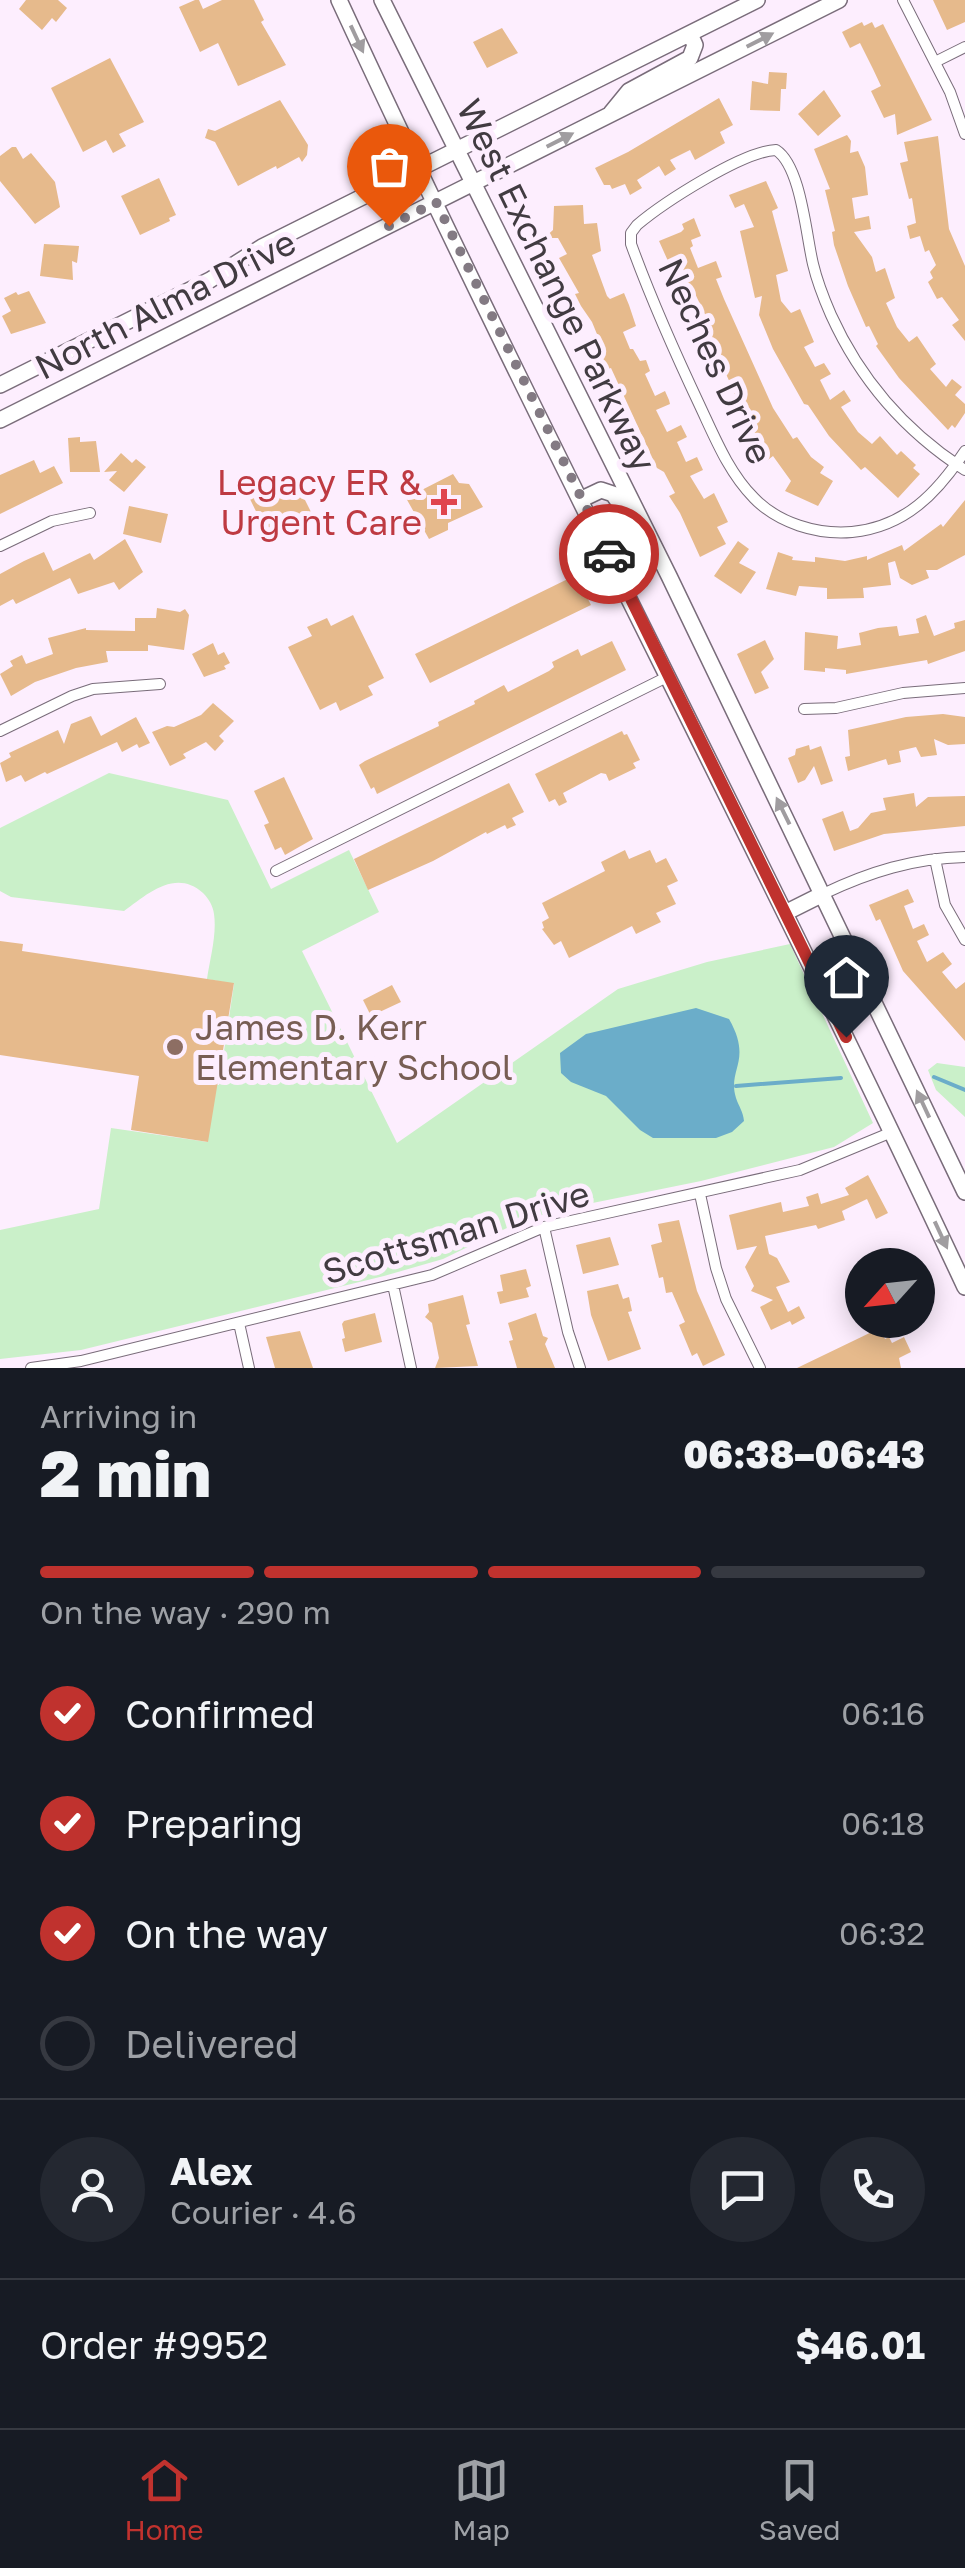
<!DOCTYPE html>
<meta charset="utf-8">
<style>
:root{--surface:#171b24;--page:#242831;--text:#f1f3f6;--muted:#9ea1a6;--line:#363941;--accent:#c0322e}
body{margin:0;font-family:"Golos Text",sans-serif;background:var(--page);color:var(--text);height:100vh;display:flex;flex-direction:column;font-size:38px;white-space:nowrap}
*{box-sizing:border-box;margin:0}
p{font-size:32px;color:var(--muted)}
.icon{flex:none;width:55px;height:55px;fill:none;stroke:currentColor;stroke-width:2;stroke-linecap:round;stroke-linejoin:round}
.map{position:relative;height:1368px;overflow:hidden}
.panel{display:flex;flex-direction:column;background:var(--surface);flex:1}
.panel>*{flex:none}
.needle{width:65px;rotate:243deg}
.controls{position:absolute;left:845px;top:1248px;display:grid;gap:20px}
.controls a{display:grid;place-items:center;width:90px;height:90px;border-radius:50%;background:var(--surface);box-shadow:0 5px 25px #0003;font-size:50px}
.pin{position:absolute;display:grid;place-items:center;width:85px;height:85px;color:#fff;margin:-102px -42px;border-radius:50% 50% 50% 0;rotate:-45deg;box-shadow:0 0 10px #0007}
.pin .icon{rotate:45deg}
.courier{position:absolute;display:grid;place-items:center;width:100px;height:100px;margin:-50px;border:8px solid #c0322e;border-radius:50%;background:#fff;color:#222;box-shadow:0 2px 12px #0007}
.summary em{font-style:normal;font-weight:800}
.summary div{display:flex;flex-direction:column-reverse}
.summary{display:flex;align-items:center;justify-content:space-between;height:170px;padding:0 40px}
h1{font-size:65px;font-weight:800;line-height:75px}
.bar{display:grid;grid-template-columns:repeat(4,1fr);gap:15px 10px;align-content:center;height:120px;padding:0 40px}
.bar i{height:12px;border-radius:8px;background:var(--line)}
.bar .active{background:var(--accent)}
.bar p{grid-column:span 4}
.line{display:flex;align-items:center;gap:25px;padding:0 40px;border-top:2px solid var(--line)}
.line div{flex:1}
.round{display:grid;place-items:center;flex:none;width:105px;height:105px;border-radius:52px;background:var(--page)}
ol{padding:0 40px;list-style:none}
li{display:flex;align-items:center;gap:30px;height:110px}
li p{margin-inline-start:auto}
li .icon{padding:10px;border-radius:50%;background:var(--accent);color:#fff;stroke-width:4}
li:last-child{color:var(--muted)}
li i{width:55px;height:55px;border:5px solid var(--line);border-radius:50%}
.tabs{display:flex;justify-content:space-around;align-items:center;height:140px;border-top:2px solid var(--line);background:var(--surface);font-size:28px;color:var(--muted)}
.tabs a{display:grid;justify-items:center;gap:5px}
.tabs .active{color:var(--accent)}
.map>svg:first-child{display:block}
</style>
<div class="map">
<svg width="965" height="1368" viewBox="0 0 965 1368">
<rect width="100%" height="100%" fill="#fdeefe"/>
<path fill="#caf0c9" d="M109,773L228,800L271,889L349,850L379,912L302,951L397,1143L618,989L707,962L790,944L873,1123L834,1147L701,1181L563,1209L519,1222L443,1259L384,1276L81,1350L0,1359V1230L99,1209L111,1128L208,1142L195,1083L219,1085L234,984L207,979C210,959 217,934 214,914C213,906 209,899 203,893C176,868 147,894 124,911L11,897L0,891V828Z
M937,1063L965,1067V1117L936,1090L928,1070Z"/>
<path fill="#6badc9" d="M696,1008L729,1019C753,1061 727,1069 736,1098C739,1107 743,1111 744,1121L732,1132L716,1138H653L640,1130L606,1096L571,1082L561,1073L560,1053L586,1034Z"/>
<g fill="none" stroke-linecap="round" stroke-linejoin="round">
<path stroke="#6badc9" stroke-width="4" d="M934,1077L965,1090
M736,1086L841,1078"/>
</g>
<path fill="#e6ba8c" d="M26,0H58L67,8L56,22L52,18L42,30L19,9Z
M195,0H199L203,9L222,0H254L264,20L261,22L286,65L238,86L218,43L200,52L179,7Z
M933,0H965V22L947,30Z
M862,22L864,26L872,22L875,28L883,24L932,120L897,135L895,114L884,118L871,91L881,86L873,69L860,43L850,48L842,32Z
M502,28L518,53L487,68L473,42Z
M110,58L144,122L119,134L126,146L113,153L106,140L83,152L51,88Z
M769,72L787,73L786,89H781L780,111L750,110L752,81L768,84Z
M824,90L841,116L818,136L798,114Z
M719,98L733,125L720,132L725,143L695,160L690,150L670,160L676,169L665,176L659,166L637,180L642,188L630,195L625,184L612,189L610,185H604L595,168L628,152Z
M280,100L308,145L307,155L302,162L299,157L277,169L276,166L238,186L215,142L205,138L208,129L215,131Z
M847,135L851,141L850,153L858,151L865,167L868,195L852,198L855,219L869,216L871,229L854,232L872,257L876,272L885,268L895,298L886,303L897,327L909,342L917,336L936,364L930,369L946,387L952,379L962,387L955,395L965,404V413L955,428L952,425L948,430L899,378L876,346L878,344L869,326L866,327L848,286L834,245L832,232L835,231L825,190L830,189L814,149Z
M938,136L949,229L965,266V341L952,325L959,320L942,297L937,299L928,282L933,278L930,272L936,265L929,250L925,252L920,236L910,239L907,226L916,223L912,198L909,199L900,163L908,161L904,142Z
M12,147H16L23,159L31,153L55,182L60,207L35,224L0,181V156Z
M159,178L176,215L169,218L170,221L140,235L121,196Z
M766,181L778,208L772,211L788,271L776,275L781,301L791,313L800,309L814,342L804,347L815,367L824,363L831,374L820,380L830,400L844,390L851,401L841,407L858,432L872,444L880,436L897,455L901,451L916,465L913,468L920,474L898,498L865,467L861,470L829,436L808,405L804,404L773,349L759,315L762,296L755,298L740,231L754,227L744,204L735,208L729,195Z
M583,205L584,224L597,223L601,251L592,255L607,296L610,299L624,293L629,305L636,326L623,332L630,349H633L640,361L646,360L650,371L645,374L655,396L665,391L669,400L670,404L656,410L667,432L681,425L687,437L677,442L686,462L697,457L703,470L690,476L704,499L714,493L728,522L717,527L726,544L700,557L680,513L669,496L675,493L664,472L657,468L611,368L608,369L599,350L601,344L592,322L581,306L575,294L579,293L559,258L567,254L558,238H544L553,230L554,206Z
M694,218L701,236L691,240L693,246L690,248L698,268L716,261L722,277L716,279L724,299L773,408L793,439L797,437L811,457L824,467L820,473L833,481L818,506L785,491L791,481L773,456L760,466L742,435L752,426L740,408L732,412L726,400L735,395L733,389L725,372L716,376L709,363L719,359L709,337L700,341L695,329L708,321L691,285L681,290L659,241L681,232L684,229L682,224Z
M44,244L79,246L77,263L72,261L73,280L40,276Z
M29,291L46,323L11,334L2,316L11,311L4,298L16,292L18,295Z
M80,437V442L96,441L100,472H70L68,438Z
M121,453L132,463L136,459L146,467L124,492L109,480L117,471L104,472Z
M34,460L40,473L54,466L63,483L0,514V475Z
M453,474L459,483L469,484L483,507L448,523V530L429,539L406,498Z
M281,481L285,490L291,486L295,493L300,490L314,518L270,540L249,497Z
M965,500V555L937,570H926L929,578L912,585L900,578L895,561L888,563L891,585L863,588L864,598L827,599V588L799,586L796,596L766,589L778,552L793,557L792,560L815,562V557L845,561L867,556V560L902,545L904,551L941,524L943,527Z
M129,506L168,514L161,543L123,534Z
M125,539L143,572L119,590L114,582L78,594L70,578L16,604L13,599L0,606V574L24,561L44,552L53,571L90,553L94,560Z
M738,541L749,549L739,563L756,572L741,594L714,576Z
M576,575L591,605L430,683L415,654Z
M157,608L180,612L185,609L189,615L184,650L148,645V651H106L108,662L76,668L35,682L11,696L0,674L13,666L10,661L22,655L26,664L53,654L48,638L86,628V630L135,631V618H156Z
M353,615L384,678L368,686L373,695L340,711L336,702L320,710L288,647L312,636L307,627L327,618L331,626Z
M926,615L934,636L955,628L954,623L965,620V651L928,664L927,660L846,674V670L825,668V672L804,670L805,632L838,636L837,649L861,645L859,633L878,628L897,626L899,636L919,633L916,619Z
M765,640L774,659L761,672L769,688L755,694L737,654Z
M612,641L626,670L377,794L374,787L371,789L359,765L365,761L439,726L438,722L475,704L474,701L504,685L508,692L549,671L554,667L552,662L578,649L581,656Z
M213,643L218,655L224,652L230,663L224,666L226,669L204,677L192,654Z
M213,703L234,721L219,736L224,741L215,751L206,742L183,754L186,758L170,766L152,732L167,726L174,727L201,715Z
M943,714L965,717V744L948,745L934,739L937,755L921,757L916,747L899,751L901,762L888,765L886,759L848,771L845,757L850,756L848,730L906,717Z
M91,716L101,736L136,717L150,743L139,748L137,744L122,752L117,742L47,774L45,772L25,782L21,775L6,782L0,763L11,757L9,753L58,730L64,744L71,724Z
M622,731L624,735L627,734L640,760L633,763L636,768L609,781L606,774L601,773L563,793L567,802L559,806L555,799L549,802L535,774Z
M809,745L810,750L821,746L833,781L821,785L814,766L805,780L798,783L788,758L795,755L796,749Z
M284,777L313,839L285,855L281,847L275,850L264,825L269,823L254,791Z
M509,783L524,812L512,818L516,825L507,829L505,825L487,834L486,832L433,861L368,890L354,859Z
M914,793L916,807L928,797L965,796V826L884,834L834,851L822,819L843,811L850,831L858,828L871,813L886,810L883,798Z
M625,850L629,859L650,850L656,863L666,858L678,881L667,886L676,904L656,913L661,922L636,934L632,926L569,958L561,941L554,945L542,929L544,928L542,922L549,918L542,903L605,871L601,862Z
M908,889L914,902L904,906L913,929L924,924L929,935L917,941L927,962L943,952L952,964L942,972L956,989L965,982V1041L903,971L880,919L876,921L869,905Z
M0,941L23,944L22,951L234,983L208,1142L131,1130L139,1076L0,1055Z
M392,985L401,1002L371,1016L363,1000Z
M868,1175L888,1213L876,1219L867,1199L842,1211L845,1220L818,1229L816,1225L765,1236L769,1254L777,1258L790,1282L776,1287L788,1312L799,1306L805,1318L792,1325L790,1321L771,1330L760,1307L773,1300L751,1291L754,1286L745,1267L757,1246L737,1250L729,1215L781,1202L783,1212L809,1206L806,1197L818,1193L821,1204L849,1195L845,1188Z
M679,1220L697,1291L725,1355L703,1366L697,1353L692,1356L687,1344L679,1325L685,1322L672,1292L666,1293L663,1277L659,1278L651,1245L662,1242L658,1224Z
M610,1237L619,1265L583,1274L576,1245Z
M526,1269L531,1286L526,1288L529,1297L500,1304L497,1292L503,1291L500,1275Z
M618,1284L623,1299L629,1297L632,1311L628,1312L641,1349L608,1361L591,1315L587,1291Z
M463,1295L470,1324L466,1325L478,1366L435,1368L439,1358L432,1323L425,1317L429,1312L428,1304Z
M375,1313L382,1342L345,1352L342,1339L345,1338L342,1324L344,1321Z
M536,1313L543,1336L548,1338L545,1344L555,1368H517L509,1341L513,1340L508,1323Z
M880,1328L885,1339L889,1337L892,1343L904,1337L911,1352L899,1358L901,1368H797Z
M300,1331L313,1368H275L266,1337Z"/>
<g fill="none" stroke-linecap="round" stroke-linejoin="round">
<g stroke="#796c7a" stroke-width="12">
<path id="street" d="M903,0L950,92L965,134
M935,62L965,47
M965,451C937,493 905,527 852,532C817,535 778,523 754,498C729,473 715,438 700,406C675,353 651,299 631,244V233L637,225C663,203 743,151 776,150C801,166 806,235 813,264C817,281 824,299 831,315C860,379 906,432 965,470
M0,546L52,521L90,513
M804,709L836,708L903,693L965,688
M0,731L72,696L93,689L160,684
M935,859L945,905L965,940
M276,871L669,676
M823,894C869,872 914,858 965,857
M700,1194L716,1268L726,1299L760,1368
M544,1227L568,1332L580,1368
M393,1285L411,1368
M239,1323L249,1368
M31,1368L81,1361L432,1275L544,1227L800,1170L892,1132"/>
</g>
<g stroke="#796c7a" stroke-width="18">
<path id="secondary" d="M339,0C539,433 763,855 965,1287
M382,0L669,576L965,1192
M611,113L629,91L690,58L695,45L690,34
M0,385L210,280L262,247L757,0
M0,420L839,0
M582,499L601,490L613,494L629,517
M785,913L823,894"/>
</g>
<use href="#street" stroke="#fff" stroke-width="10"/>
<use href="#secondary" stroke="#fff" stroke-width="15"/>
</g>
<defs><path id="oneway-solid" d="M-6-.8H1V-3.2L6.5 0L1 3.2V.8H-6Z" transform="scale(2.5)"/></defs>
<g fill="#a09da0">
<use href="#oneway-solid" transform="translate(357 39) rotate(65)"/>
<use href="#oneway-solid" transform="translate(760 40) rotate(-27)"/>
<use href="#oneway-solid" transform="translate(560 140) rotate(-27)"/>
<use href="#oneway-solid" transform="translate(783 811) rotate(-116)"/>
<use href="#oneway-solid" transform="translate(923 1104) rotate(-115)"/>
<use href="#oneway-solid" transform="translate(941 1235) rotate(65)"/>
</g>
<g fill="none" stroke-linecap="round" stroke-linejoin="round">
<path stroke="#837a83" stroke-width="10" stroke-dasharray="0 18" d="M389,226L436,202L609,554"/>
<path stroke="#c0322e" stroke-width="12" d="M609,554L846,1037"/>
</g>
<path fill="#e0444e" stroke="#fdeefe" stroke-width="4" d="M439 487h10v10h10v10h-10v10h-10v-10h-10v-10h10z"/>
<circle fill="#8d6e63" stroke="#fdeefe" stroke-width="4" cx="175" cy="1047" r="10"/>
<g text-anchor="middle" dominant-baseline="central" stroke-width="10" stroke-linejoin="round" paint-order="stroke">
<g font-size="35" fill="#413b41" stroke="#fdeefe">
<text transform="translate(557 285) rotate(64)">West Exchange Parkway</text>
<text transform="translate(165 304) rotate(-27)">North Alma Drive</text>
<text transform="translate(716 361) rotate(65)">Neches Drive</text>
<text transform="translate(456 1232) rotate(-17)">Scottsman Drive</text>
</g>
<g font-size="35" fill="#be3a42" stroke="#fdeefe" text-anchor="end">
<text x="422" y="482">Legacy ER &amp;<tspan x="422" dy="40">Urgent Care</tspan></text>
</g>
<g font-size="35" fill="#785e54" stroke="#fdeefe" text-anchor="start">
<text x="195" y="1027">James D. Kerr<tspan x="195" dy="40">Elementary School</tspan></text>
</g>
</g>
</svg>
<div class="controls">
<a><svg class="needle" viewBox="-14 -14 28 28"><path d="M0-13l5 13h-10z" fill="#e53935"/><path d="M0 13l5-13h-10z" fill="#9ea1a6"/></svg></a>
</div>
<div class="pin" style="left:389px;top:226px;background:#ea580c"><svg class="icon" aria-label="bag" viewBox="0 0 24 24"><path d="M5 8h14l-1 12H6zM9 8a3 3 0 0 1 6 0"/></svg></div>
<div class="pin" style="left:846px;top:1037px;background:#1f2937"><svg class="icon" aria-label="home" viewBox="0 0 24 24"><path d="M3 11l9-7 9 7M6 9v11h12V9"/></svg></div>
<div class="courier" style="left:609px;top:554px"><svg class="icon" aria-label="car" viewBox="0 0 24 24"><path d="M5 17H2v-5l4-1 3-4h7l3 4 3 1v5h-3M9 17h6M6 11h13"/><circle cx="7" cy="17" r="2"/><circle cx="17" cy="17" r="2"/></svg></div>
</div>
<section class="panel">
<div class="summary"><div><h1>2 min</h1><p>Arriving in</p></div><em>06:38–06:43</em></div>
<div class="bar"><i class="active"></i><i class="active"></i><i class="active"></i><i></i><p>On the way · 290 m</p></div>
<ol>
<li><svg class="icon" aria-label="check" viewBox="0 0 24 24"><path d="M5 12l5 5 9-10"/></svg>Confirmed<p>06:16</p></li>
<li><svg class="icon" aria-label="check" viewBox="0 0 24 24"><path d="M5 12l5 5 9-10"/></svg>Preparing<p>06:18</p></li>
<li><svg class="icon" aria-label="check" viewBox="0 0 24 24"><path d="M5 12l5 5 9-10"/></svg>On the way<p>06:32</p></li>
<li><i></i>Delivered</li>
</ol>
<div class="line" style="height:180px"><a class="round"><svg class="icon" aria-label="person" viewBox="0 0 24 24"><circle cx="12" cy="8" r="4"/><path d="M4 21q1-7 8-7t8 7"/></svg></a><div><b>Alex</b><p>Courier · 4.6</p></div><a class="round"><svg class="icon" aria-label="chat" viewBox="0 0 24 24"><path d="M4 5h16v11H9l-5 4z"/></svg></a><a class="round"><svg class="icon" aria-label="phone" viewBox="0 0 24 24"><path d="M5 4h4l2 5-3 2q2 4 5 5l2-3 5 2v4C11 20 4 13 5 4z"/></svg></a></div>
<div class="line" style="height:130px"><div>Order #9952</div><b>$46.01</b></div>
</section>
<nav class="tabs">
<a class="active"><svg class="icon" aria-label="home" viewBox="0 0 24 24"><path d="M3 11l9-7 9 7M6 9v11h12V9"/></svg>Home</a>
<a><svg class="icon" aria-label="map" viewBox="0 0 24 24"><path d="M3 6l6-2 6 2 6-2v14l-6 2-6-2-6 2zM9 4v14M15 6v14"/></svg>Map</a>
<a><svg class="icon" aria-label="saved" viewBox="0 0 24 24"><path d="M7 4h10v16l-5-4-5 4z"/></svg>Saved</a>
</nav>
